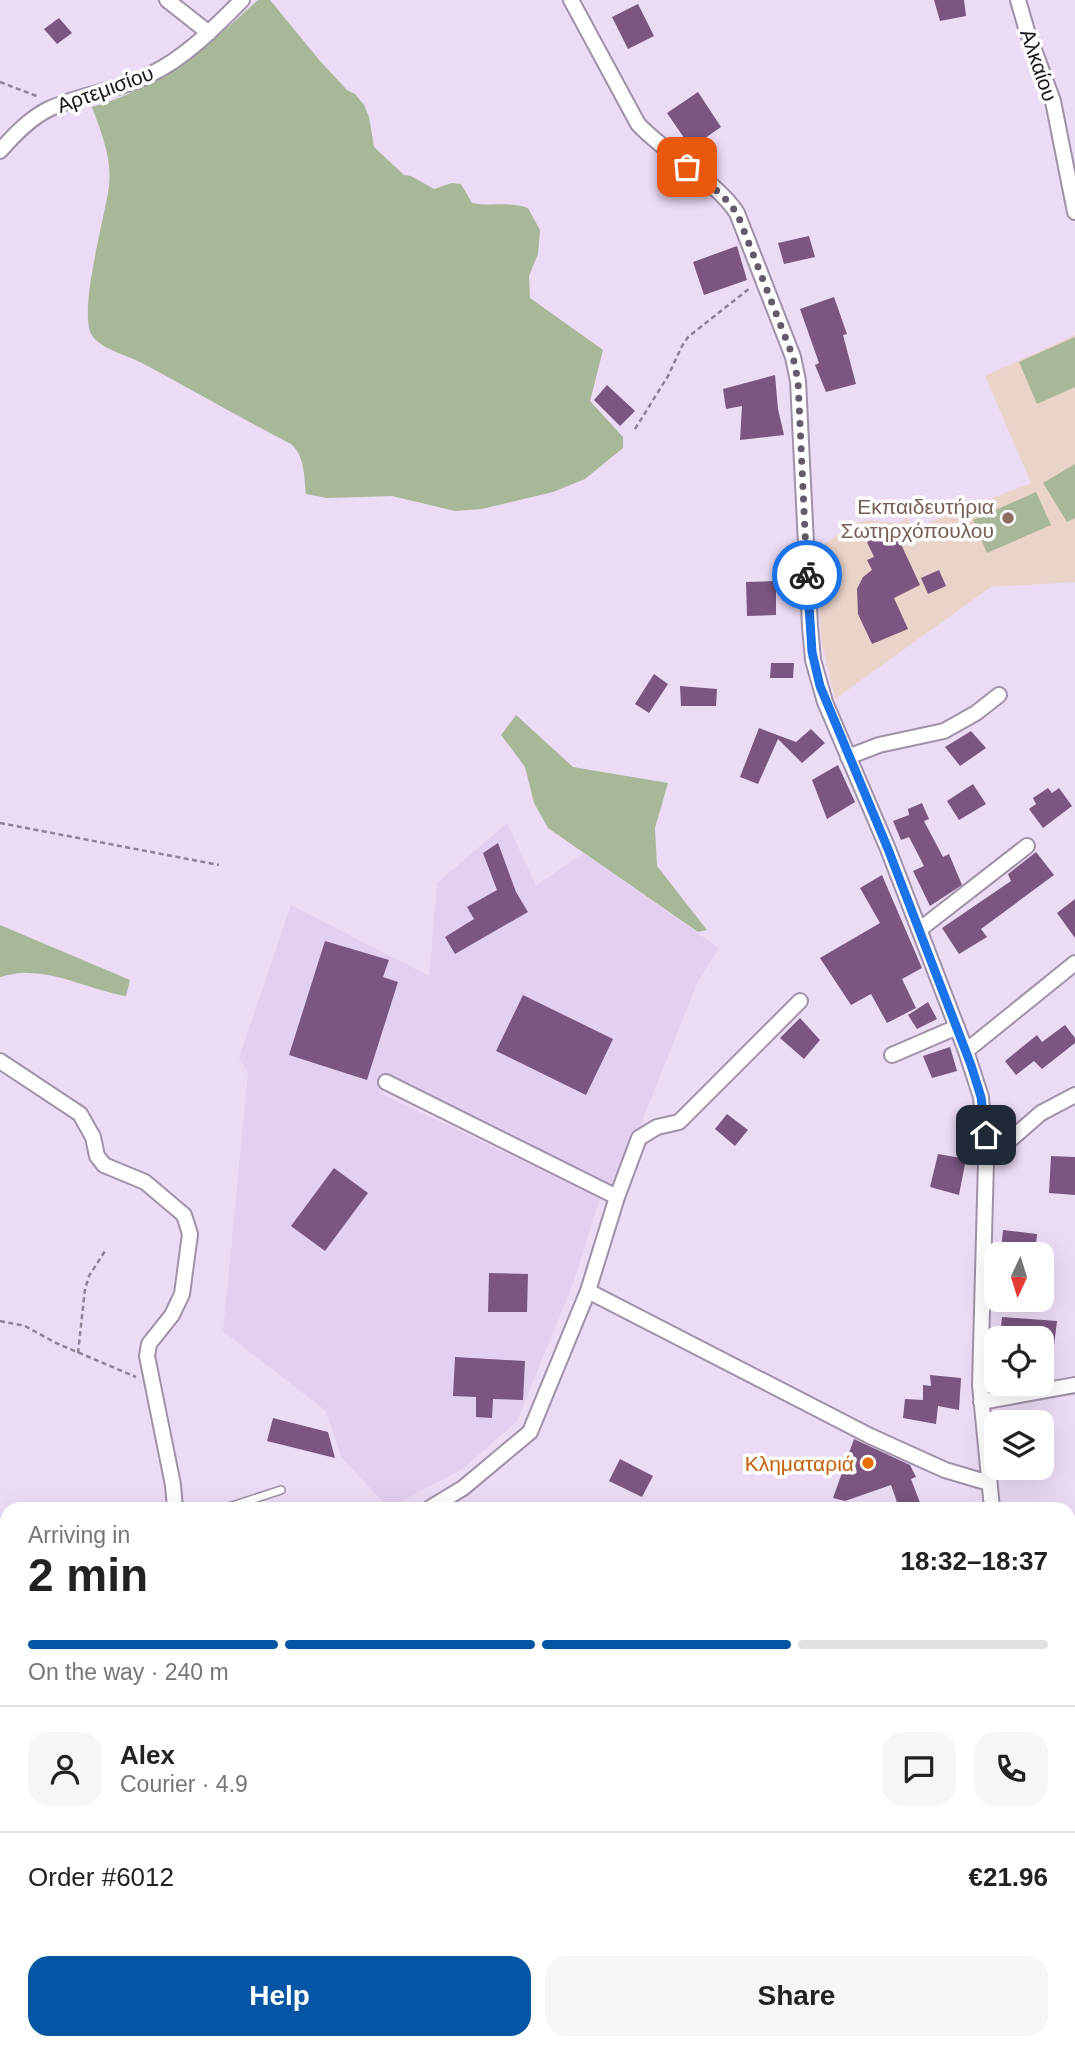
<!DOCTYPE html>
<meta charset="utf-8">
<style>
:root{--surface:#fff;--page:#f6f6f6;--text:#222;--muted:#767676;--line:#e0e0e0;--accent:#0456a4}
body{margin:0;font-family:Arial,sans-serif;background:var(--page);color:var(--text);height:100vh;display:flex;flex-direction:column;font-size:26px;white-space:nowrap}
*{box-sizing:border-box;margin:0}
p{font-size:23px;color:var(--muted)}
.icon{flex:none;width:38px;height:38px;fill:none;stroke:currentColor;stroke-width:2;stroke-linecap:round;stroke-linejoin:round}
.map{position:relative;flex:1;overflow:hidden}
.panel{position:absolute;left:0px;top:1502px;width:1076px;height:548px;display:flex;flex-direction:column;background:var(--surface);border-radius:21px 21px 0 0;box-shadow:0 7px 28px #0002}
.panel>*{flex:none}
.needle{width:46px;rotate:184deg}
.fabs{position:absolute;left:984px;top:1242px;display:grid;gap:14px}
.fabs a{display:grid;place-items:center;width:70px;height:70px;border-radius:14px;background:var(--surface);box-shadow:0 7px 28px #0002;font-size:35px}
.pin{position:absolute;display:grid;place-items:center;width:60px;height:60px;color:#fff;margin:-30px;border-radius:14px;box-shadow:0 4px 10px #0006}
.courier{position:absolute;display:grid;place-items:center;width:70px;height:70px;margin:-35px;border:5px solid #1a73e8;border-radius:50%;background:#fff;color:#222;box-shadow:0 2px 9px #0007}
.overview em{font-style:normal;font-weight:700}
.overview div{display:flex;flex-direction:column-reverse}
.overview{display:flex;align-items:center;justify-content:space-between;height:119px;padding:0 28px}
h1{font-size:46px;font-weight:700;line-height:52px}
.bar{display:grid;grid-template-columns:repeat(4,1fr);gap:10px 7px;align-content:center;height:84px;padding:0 28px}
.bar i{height:9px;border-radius:5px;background:var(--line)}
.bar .active{background:var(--accent)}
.bar p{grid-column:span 4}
.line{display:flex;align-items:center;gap:18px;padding:0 28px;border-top:2px solid var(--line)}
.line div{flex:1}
.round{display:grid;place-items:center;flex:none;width:74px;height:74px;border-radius:21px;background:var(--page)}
.action{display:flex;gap:14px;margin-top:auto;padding:14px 28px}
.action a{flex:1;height:80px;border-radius:21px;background:var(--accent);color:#fff;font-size:28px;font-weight:700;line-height:80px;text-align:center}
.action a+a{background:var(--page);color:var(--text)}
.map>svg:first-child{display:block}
</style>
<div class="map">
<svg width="1075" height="2048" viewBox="0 0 1075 2048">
<rect width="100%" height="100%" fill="#ecdbf5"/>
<path fill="#e3cfef" d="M507,823L536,886L583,853L719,948L698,981L643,1119L613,1186L389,1076L382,1094L600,1198L574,1281L517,1421L464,1468L389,1508L341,1457L326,1411L223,1331L248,1073L239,1058L291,905L429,976L437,883Z"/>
<path fill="#ead3c8" d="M1075,335V582L991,587L835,699L821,639L818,548L856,523L868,520L894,523L902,522L907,516L912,529L1031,483L985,376Z"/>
<path fill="#a7b797" d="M258,0H270L320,61L347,90L355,94L364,105L369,117L374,147L404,175L411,176L434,189L452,183L461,184L472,203C491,207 509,201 528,208L540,230L538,254L529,276L530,298L603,350L590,401L623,437V448L585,479L553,492L482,509L455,511L392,496L327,498L306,494C304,477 305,456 291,444C240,418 191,389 140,362C126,355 104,350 93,337C76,316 106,215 109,185C112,157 101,132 92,107C160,88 207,47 258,0Z
M1075,337V387L1037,404L1019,362Z
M1075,464V518L1067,522L1043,483Z
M1036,492L1051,525L987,553L973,520Z
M516,715L573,767L668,783L655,828L657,866L707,930L698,932L548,828L534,803L525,767L501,735Z
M0,925L130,980L126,996C94,991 61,973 28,973C19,972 9,975 0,977Z
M0,1673L7,1674V1759L0,1757Z"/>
<path fill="#7a5681" d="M934,0H964L966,16L940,21Z
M638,4L654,36L628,49L612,17Z
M59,18L72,33L57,44L44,29Z
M698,92L721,127L691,148L667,113Z
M809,236L815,257L784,264L778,243Z
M737,246L747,280L704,295L693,262Z
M834,297L847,334L843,335L856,384L826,392L815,365L819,363L800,309Z
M775,375L778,409L784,435L740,440L742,406L726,409L723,389Z
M607,385L635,411L620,426L594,400Z
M894,529L920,585L894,598L908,629L872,644L858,614L857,589L863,577L872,570L867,560L874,557L867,542Z
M939,570L946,586L928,594L921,578Z
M776,581V615L747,616L746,582Z
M771,663H794L793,678H770Z
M654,674L668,684L649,713L635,704Z
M680,686L717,689L716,706H681Z
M759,728L796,742L811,729L825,743L802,763L778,739L758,784L740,777Z
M971,731L986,748L960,766L945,747Z
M838,765L855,802L827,819L812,780Z
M973,784L986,804L959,820L947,801Z
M1048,788L1052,793L1059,788L1072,806L1043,828L1029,809L1036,804L1033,798Z
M922,803L929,819L924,821L943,857L949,854L962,885L930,906L913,871L924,866L909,837L901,840L893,821L909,815L908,809Z
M498,843L516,892L528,912L455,954L445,937L474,919L467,907L497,890L483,853Z
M1036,852L1054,875L981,929L987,937L959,954L942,928L1011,881L1008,874Z
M882,875L922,968L902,979L916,1008L887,1023L871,994L851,1005L820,958L880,923L860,888Z
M1075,899V938L1057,913Z
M325,941L389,960L383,977L398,982L367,1080L289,1055Z
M523,995L613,1039L586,1095L496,1051Z
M928,1002L937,1019L917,1029L908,1015Z
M800,1018L820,1040L804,1059L780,1038Z
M1065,1025L1075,1038V1043L1042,1069L1034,1061L1016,1075L1005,1061L1037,1035L1042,1042Z
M950,1047L957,1071L932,1078L923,1056Z
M727,1114L748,1130L735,1146L715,1129Z
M938,1154L966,1159L959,1195L930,1187Z
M1051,1156L1075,1157V1195L1049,1193Z
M334,1168L368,1193L325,1251L291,1226Z
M1003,1230L1037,1234L1035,1255L1001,1252Z
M489,1273L528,1274L527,1312H488Z
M1002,1317L1057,1321L1050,1380H1041V1339H1000Z
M455,1357L525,1361L523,1400L493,1399L492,1418L476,1417V1397L453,1396Z
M930,1375L961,1378L959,1410L938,1406L936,1424L903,1418L905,1399L923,1400V1385L931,1386Z
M273,1418L328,1432L335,1458L267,1441Z
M854,1439L910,1465L916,1477L911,1479L922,1508H899L891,1485L845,1501L833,1498Z
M620,1459L653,1476L642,1497L609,1481Z"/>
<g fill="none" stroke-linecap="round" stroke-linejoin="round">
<g stroke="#a091a9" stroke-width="10">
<path id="service" d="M226,1508L281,1490"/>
</g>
<g stroke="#a091a9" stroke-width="18">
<path id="minor" d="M167,0L209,33
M571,0L638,124C666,154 717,182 737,213L793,357L798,381L810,626L813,660L825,702L888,849L966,1051L981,1097L986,1161L980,1385L992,1508
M1018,0L1027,31L1053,101L1075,212
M0,151C14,135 30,118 49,109C81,94 118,91 151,74C186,57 214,28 242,0
M848,757L879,745L944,731L976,713L999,695
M919,930L1027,846
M966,1051L1075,963
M892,1055L957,1027
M0,1061L80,1114L93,1137L97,1156L104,1165L145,1182L184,1215L190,1234L182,1294L172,1315L149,1344L147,1356L173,1485L175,1508
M386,1082L617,1197
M986,1161L1041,1113L1075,1095
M588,1291L870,1436L945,1470L989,1483
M981,1402L1075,1385
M430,1508L463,1488L530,1432L588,1291L617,1197L639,1138L657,1127L679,1122L800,1001
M1069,1647L1075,1636
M1069,1903L1075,1919
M789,2042L791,2048
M293,2048V2042"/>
</g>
<path stroke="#8e8294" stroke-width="2.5" stroke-dasharray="5 3.5" stroke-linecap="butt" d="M0,82L39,97
M635,429L668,376L682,346L688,337L750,288
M0,823L219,865
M0,1321L25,1326L56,1343L136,1377
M78,1353L85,1289L89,1276L105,1251
M0,1712L7,1710"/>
<use href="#service" stroke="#fff" stroke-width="7"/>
<use href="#minor" stroke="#fff" stroke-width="14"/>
</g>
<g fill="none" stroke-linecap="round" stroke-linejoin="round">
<path stroke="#645a69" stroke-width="7" stroke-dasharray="0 12.6" d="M687,167L722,195L737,213L793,357L798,381L807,575"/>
<path stroke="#1a73e8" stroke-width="9" d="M807,575L812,652L820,686L888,849L971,1065L981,1097L986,1135"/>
</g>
<circle fill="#8d6e63" stroke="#fff" stroke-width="2.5" cx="1008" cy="518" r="7"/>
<circle fill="#e8710a" stroke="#fff" stroke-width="2.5" cx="868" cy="1463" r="7"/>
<g text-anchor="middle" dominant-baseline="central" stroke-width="7" stroke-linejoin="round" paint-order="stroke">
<g font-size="21" fill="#1a141d" stroke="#fff">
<text transform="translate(1039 65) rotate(71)">Αλκαίου</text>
<text transform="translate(105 89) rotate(-20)">Αρτεμισίου</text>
</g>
<g font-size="21" fill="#785e54" stroke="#fff" text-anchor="end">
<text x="994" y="506">Εκπαιδευτήρια<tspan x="994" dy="24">Σωτηρχόπουλου</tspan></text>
</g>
<g font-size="21" fill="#c56008" stroke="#fff" text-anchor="end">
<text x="854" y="1463">Κληματαριά</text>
</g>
</g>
</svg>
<div class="fabs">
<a><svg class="needle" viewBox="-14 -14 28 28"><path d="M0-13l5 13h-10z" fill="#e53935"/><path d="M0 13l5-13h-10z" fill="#767676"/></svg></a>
<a><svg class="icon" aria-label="locate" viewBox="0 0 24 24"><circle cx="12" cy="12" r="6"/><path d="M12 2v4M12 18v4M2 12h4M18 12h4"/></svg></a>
<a><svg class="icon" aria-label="layers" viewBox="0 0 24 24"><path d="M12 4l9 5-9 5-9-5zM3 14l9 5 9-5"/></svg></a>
</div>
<div class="pin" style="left:687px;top:167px;background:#ea580c"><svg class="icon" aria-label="bag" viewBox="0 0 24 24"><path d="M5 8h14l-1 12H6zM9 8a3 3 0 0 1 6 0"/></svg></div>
<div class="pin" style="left:986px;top:1135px;background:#1f2937"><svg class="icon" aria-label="home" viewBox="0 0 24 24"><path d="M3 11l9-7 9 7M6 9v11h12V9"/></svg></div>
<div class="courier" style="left:807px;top:575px"><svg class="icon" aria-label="bike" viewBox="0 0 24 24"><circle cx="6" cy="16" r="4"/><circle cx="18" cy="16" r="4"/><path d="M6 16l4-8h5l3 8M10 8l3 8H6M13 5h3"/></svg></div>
<section class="panel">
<div class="overview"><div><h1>2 min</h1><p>Arriving in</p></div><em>18:32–18:37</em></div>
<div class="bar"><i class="active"></i><i class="active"></i><i class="active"></i><i></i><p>On the way · 240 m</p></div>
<div class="line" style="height:126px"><a class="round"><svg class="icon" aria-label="person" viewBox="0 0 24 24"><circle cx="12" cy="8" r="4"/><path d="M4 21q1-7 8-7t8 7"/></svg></a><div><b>Alex</b><p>Courier · 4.9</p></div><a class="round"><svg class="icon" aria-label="chat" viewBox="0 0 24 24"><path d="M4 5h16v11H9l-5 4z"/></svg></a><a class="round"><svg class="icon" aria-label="phone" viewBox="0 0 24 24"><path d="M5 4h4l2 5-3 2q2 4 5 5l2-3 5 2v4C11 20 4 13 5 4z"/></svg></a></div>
<div class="line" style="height:91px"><div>Order #6012</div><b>€21.96</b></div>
<div class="action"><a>Help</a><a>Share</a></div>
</section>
</div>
